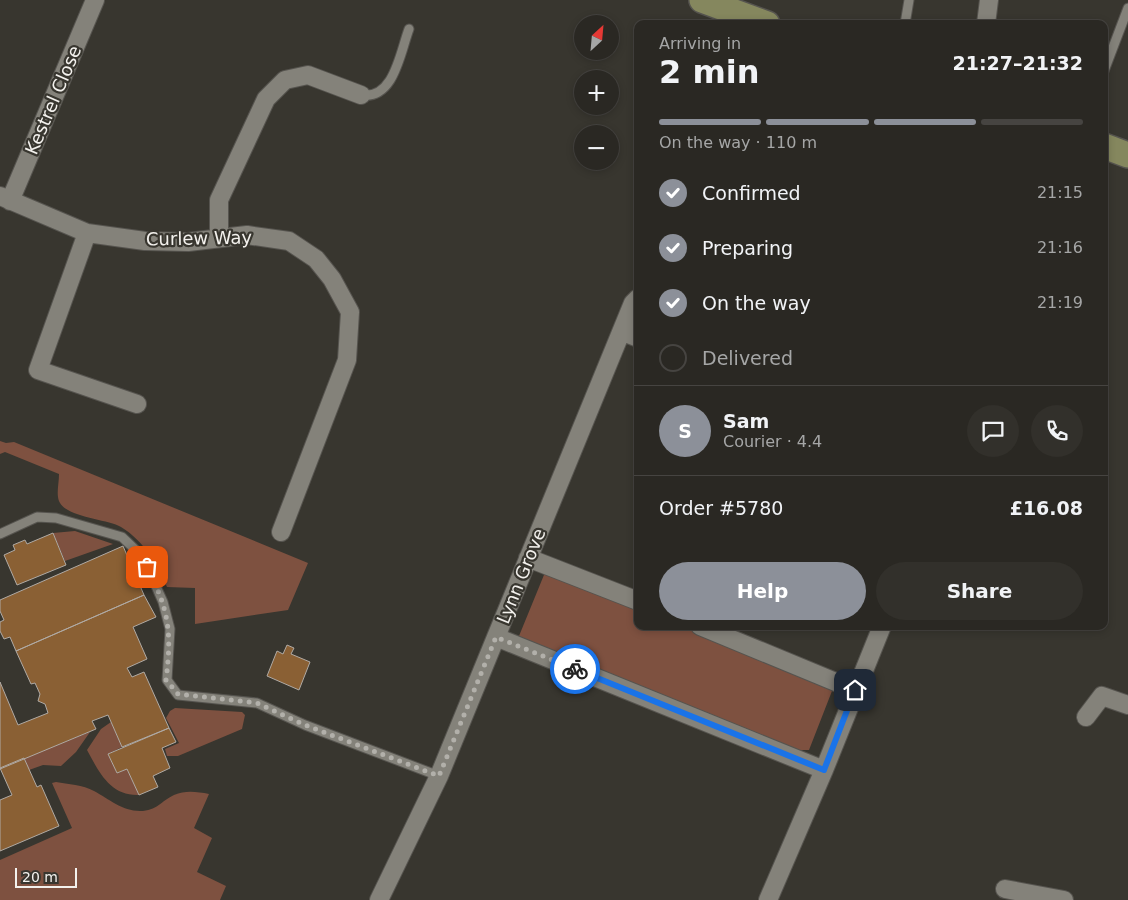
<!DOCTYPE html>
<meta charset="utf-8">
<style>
:root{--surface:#2a2823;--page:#32302b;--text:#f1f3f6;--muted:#a5a6a6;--line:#464441;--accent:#8c9099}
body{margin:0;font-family:"DejaVu Sans",sans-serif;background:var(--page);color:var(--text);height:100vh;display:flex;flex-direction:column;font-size:19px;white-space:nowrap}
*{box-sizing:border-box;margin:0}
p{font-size:16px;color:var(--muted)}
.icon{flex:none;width:28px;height:28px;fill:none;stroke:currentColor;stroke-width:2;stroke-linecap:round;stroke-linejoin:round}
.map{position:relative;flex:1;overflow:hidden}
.sheet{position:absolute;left:634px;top:20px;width:474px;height:610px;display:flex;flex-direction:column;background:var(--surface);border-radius:10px;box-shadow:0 2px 8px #0003,0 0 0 1px var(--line)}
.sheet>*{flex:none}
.needle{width:32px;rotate:26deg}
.controls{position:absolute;left:574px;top:15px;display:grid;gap:10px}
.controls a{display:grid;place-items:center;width:45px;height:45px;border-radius:50%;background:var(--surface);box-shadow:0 2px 8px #0003,0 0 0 1px var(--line);font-size:25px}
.scale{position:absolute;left:15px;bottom:12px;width:62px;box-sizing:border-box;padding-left:5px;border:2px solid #f3f1ed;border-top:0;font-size:14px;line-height:18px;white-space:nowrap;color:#f3f1ed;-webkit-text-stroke:4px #38362f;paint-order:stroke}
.pin{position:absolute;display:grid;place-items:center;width:42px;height:42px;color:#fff;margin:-21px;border-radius:10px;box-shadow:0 2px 8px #0006}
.courier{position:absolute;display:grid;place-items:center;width:50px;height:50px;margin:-25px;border:4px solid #1a73e8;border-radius:50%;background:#fff;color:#222;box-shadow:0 1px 6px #0007}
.overview em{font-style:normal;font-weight:700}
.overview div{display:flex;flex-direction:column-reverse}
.overview{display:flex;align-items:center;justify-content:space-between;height:85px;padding:0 25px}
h1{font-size:32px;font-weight:700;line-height:38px}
.bar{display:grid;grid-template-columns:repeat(4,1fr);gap:8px 5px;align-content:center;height:60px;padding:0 25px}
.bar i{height:6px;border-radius:4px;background:var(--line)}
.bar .active{background:var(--accent)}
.bar p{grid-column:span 4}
.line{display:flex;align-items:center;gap:12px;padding:0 25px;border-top:1px solid var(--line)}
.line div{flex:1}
.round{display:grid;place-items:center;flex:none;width:52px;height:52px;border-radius:26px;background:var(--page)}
ol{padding:0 25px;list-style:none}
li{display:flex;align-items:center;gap:15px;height:55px}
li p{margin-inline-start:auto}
li .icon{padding:5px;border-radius:50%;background:var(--accent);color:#fff;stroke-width:4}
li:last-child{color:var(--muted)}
li i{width:28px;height:28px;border:2px solid var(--line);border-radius:50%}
.primary-button{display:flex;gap:10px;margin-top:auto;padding:10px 25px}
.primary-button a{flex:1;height:58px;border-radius:30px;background:var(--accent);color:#fff;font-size:20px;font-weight:700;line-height:58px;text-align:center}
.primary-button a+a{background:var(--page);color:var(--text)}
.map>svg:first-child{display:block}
</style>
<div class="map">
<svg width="1128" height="900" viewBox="0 0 1128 900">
<rect width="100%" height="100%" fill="#38362f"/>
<path fill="#7e5140" d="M0,441L6,443L14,442L308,563L288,610L195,624V588L167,587C156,563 144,541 121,527C106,518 60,518 58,497C57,490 59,482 59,474L5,452L0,454Z
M75,531L113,544L65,561L53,533Z
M546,570L637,608L638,626H682L829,687L832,691L809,750H795L522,638L519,636Z
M175,708L242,712L245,715L242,729L178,756H167L165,749L179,743L166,718L170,711Z
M111,722L122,747L108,754L117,773L127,769L139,795C110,796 99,772 87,750L101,729Z
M90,732L76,752L61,766L43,765L29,770L24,758Z
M56,782C68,784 83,785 94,791C109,799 122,811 140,811C157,811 161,801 174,795C186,790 197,792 209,794L194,828L212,838L197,872L226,886L220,900H0V860L72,828L52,783Z"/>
<path fill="#8a6034" stroke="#b0aaa4" d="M53,533L66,565L17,585L4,555L15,550L13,545L25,540L27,544Z
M123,546L144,595L16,651L10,637L4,639L0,631V622L4,620L0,611V600Z
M144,595L156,617L133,627L147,659L127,668L132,677L144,672L169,728L122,747L108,715L92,721L96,729L0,769V682L18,725L48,713L45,704L38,701L40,694L35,683L31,684L16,651Z
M287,645L294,648L291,654L310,662L299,690L267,676L277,651L283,654Z
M169,728L176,742L162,748L170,768L153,776L158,787L139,795L127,769L117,773L108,754Z
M24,758L37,787L41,785L59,826L0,851V800L12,795L0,768Z"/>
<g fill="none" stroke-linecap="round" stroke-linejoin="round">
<g stroke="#56544f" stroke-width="11">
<path id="lane" d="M905,24L909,0
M1104,71L1128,8
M361,95C394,100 400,53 409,29
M0,534L37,517L56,518L122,537L143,557L163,602L170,629L167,680L178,695L257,703L305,725L439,776"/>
</g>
<g stroke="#56544f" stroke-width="20">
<path id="street" d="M986,24L989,0
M0,196L87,233L145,241L188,242L247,235L289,241L316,259L332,279L350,312L347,360L281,532
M10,201L95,0
M87,233L38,370L137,404
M219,237V200L266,99L285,80L308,75L361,95
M623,332L638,338
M528,558L638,601
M700,626L855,690
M496,637L824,770
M1086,717L1102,696L1128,705
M1005,889L1064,900
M379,900L439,776L633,303L638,298
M768,900L824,770L882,626"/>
</g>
<g stroke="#56544f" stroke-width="28">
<path id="secondary" d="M702,0L767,24
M1104,146L1128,155"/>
</g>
<use href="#lane" stroke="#84827a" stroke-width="9"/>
<use href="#street" stroke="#84827a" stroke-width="18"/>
<use href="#secondary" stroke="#85875e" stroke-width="25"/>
</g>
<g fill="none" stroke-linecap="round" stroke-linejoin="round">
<path stroke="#b2b0aa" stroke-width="5" stroke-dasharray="0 9" d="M147,567C169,610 172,632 166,680L178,694L257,703L305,725L439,776L496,637L575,669"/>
<path stroke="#1a73e8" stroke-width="6" d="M575,669L824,770L855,690"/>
</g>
<g text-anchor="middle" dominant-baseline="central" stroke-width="4.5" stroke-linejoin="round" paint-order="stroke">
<g font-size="18" fill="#f3f1ed" stroke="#38362f">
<text transform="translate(53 100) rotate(-67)">Kestrel Close</text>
<text transform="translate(199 238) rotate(-1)">Curlew Way</text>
<text transform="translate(521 576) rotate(-68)">Lynn Grove</text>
</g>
</g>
</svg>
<div class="controls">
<a><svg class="needle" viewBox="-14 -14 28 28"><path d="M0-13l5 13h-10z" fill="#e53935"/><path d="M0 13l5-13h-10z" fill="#a5a6a6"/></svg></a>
<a>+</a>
<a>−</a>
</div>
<div class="scale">20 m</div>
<div class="pin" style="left:147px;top:567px;background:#ea580c"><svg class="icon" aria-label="bag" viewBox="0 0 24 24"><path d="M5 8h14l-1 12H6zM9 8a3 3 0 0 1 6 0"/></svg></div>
<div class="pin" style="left:855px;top:690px;background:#1f2937"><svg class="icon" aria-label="home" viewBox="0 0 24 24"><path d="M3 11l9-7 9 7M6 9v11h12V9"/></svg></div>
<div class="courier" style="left:575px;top:669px"><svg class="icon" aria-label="bike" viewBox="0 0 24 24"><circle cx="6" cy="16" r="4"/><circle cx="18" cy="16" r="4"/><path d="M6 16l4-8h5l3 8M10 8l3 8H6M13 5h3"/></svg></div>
<section class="sheet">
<div class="overview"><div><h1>2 min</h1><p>Arriving in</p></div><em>21:27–21:32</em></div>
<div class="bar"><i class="active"></i><i class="active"></i><i class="active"></i><i></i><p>On the way · 110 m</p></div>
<ol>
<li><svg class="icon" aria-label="check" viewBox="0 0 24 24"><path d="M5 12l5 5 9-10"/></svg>Confirmed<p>21:15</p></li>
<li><svg class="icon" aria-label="check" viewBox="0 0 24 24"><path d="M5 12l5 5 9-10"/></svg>Preparing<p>21:16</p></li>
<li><svg class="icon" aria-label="check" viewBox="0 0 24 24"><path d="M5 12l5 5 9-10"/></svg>On the way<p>21:19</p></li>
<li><i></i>Delivered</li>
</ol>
<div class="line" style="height:90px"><b class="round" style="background:var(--accent);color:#fff">S</b><div><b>Sam</b><p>Courier · 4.4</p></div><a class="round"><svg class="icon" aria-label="chat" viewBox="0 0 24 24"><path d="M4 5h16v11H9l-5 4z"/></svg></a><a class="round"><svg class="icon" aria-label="phone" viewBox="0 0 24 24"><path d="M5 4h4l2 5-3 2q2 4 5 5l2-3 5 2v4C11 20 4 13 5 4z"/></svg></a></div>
<div class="line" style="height:65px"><div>Order #5780</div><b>£16.08</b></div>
<div class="primary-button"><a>Help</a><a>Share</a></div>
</section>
</div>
